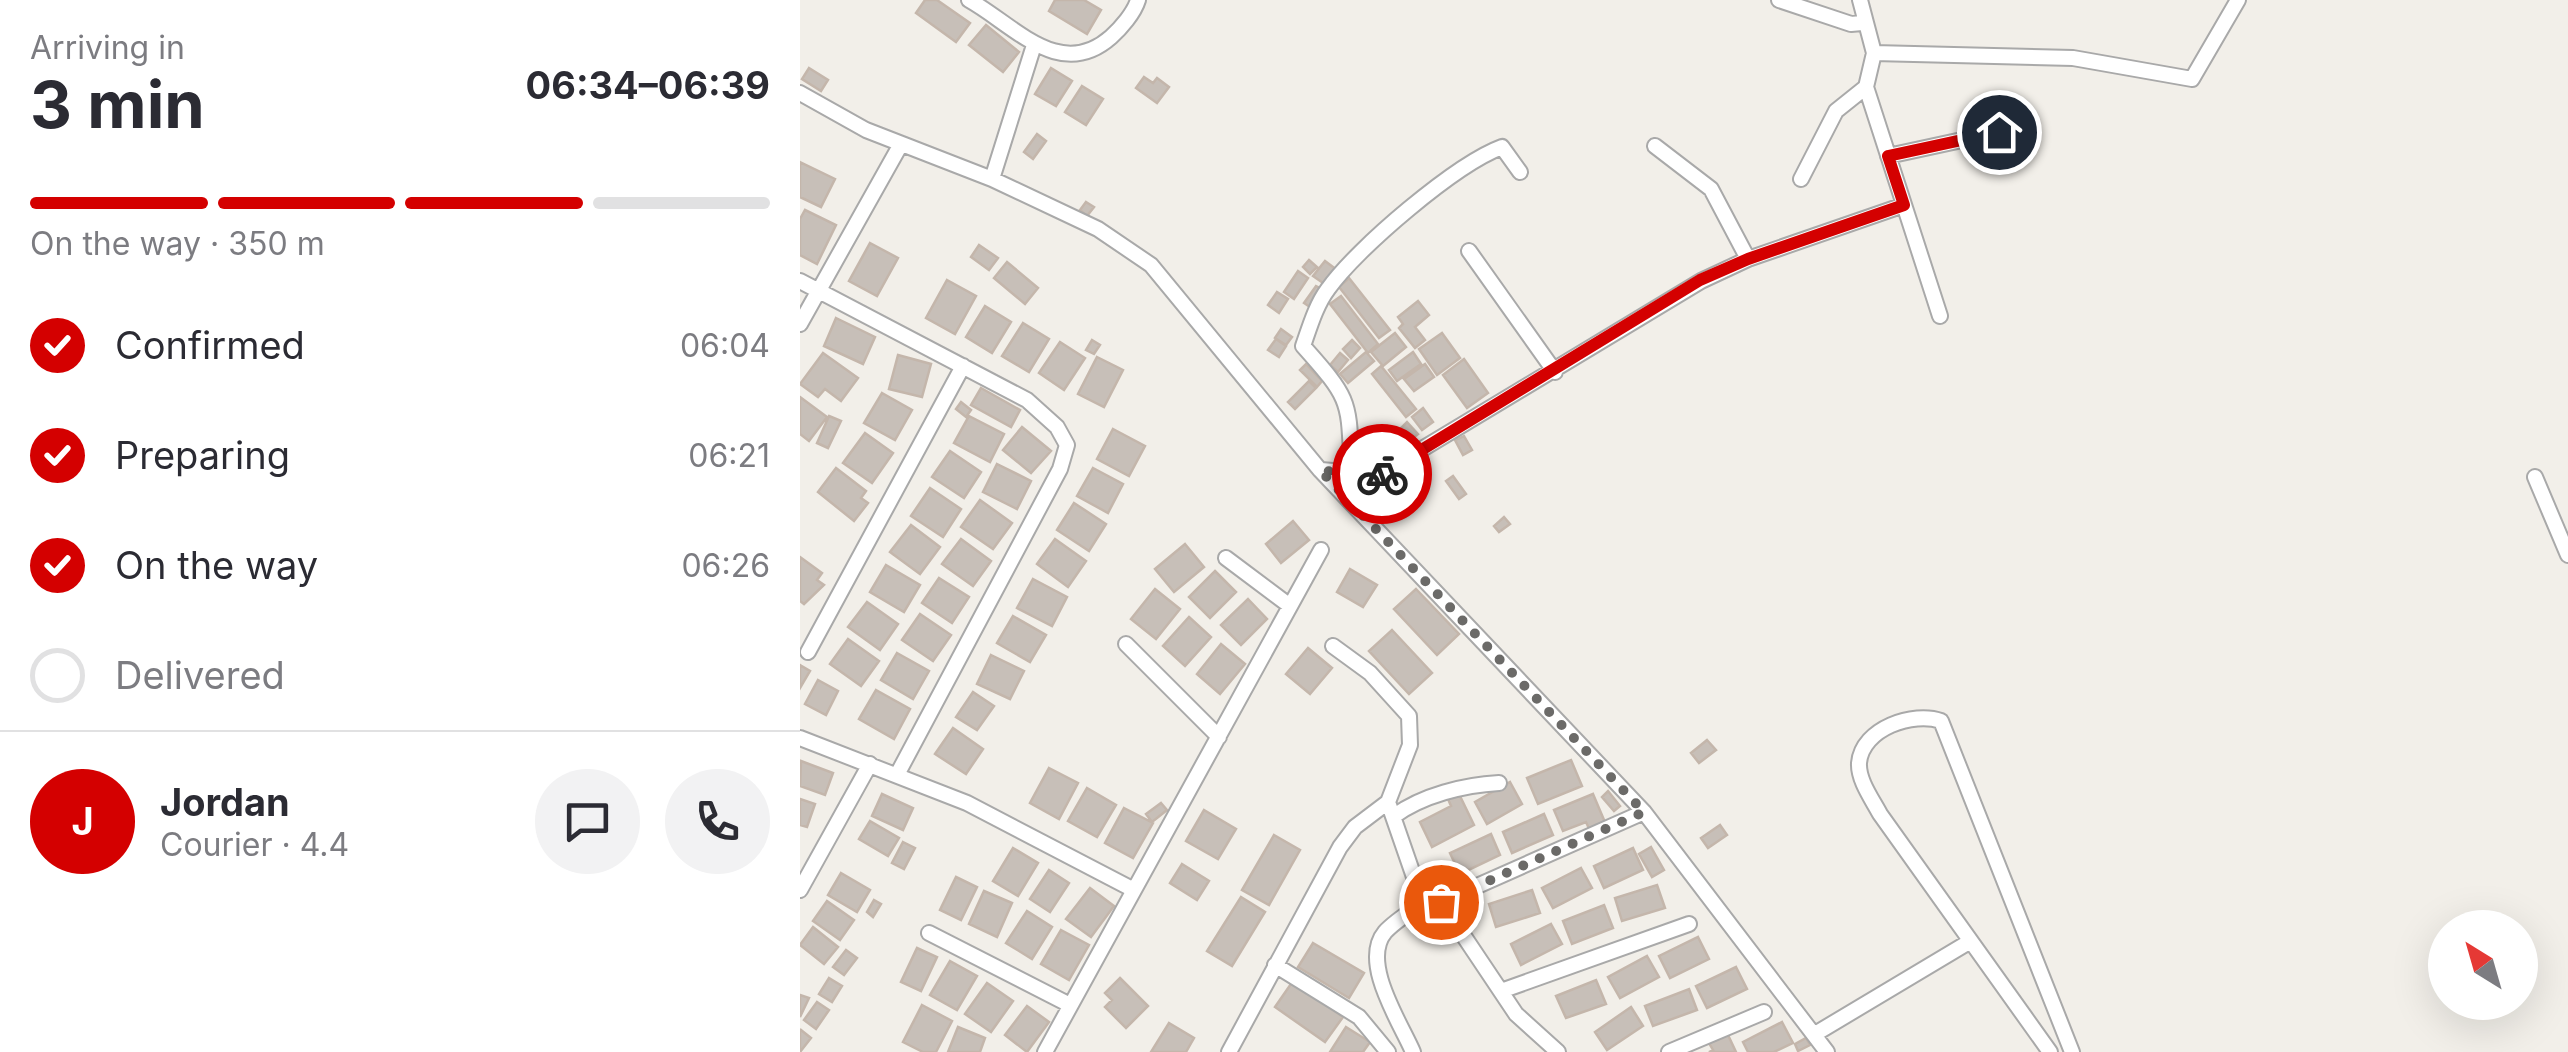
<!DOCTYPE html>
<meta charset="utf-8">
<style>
:root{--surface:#fff;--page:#f2f2f3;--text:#2b2b33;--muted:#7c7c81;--line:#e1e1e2;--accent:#d40000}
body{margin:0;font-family:Inter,sans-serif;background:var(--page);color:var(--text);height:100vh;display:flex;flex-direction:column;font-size:38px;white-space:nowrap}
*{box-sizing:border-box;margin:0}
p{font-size:32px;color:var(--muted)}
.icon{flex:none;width:55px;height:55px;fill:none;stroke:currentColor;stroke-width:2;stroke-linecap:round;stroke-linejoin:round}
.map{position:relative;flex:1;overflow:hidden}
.sheet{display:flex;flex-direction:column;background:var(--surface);width:800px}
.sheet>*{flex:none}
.needle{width:65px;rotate:323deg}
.fabs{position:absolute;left:1628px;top:910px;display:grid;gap:20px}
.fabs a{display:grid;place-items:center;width:110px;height:110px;border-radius:50%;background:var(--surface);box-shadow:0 10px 40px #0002;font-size:50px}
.pin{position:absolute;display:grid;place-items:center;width:85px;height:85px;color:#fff;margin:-42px;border:5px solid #fff;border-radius:50%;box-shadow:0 2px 10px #0007}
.courier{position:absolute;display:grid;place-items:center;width:100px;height:100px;margin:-50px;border:8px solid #d40000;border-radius:50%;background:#fff;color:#222;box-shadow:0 2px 12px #0007}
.summary em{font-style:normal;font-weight:700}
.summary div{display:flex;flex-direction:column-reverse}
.summary{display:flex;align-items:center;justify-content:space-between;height:170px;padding:0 30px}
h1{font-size:65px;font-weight:700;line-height:75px}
.bar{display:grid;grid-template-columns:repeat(4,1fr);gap:15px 10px;align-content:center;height:120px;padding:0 30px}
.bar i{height:12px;border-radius:8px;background:var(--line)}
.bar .active{background:var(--accent)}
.bar p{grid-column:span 4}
.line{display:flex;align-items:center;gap:25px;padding:0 30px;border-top:2px solid var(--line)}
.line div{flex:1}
.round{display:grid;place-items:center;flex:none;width:105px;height:105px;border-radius:52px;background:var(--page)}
ol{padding:0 30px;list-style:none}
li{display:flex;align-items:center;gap:30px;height:110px}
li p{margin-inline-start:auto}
li .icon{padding:10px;border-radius:50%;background:var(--accent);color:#fff;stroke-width:4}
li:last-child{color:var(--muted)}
li i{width:55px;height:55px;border:5px solid var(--line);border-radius:50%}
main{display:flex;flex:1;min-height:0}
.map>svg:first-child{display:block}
</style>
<main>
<section class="sheet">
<div class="summary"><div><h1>3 min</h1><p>Arriving in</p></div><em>06:34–06:39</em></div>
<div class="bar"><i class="active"></i><i class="active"></i><i class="active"></i><i></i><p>On the way · 350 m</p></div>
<ol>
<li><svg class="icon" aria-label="check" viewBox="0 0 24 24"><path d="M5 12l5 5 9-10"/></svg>Confirmed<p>06:04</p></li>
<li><svg class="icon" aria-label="check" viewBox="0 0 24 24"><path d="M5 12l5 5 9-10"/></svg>Preparing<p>06:21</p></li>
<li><svg class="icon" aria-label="check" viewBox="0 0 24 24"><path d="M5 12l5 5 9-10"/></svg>On the way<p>06:26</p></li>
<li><i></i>Delivered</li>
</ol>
<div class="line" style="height:180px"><b class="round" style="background:var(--accent);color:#fff">J</b><div><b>Jordan</b><p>Courier · 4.4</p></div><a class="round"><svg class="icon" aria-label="chat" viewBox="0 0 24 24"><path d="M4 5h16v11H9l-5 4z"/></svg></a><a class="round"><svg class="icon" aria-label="phone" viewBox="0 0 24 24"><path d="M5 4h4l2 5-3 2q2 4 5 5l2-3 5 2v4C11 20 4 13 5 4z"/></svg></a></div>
</section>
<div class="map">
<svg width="1768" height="1052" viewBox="0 0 1768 1052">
<rect width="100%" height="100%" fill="#f2efe9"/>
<path fill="#c7bfb8" stroke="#c4b6ab" stroke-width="2.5" d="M125,0H137L170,23L156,42L116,13Z
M255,0H284L301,10L287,34L249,11Z
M186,25L219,52L203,72L169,45Z
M9,68L28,80L21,91L2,79Z
M251,68L272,81L256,106L235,94Z
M344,77L353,83L357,78L369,87L357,103L336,88Z
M282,86L303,99L286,125L265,112Z
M237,134L246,141L233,159L224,152Z
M0,162L35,179L21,207L0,197Z
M286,202L294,207L287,216L280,210Z
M5,210L36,225L17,264L0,255V219Z
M70,243L98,258L77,296L49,281Z
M179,245L198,258L189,270L171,257Z
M509,260L517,267L510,274L503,267Z
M525,261L537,270L526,285L513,276Z
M207,262L238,288L225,304L194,278Z
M498,271L508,278L494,299L484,292Z
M549,278L590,330L579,338L539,287Z
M147,280L176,296L155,334L126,318Z
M516,286L522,289L510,307L504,303Z
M477,292L488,299L479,313L468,305Z
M541,296L578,344L568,353L530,304Z
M618,301L629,315L615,327L625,340L615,348L599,328L603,324L598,317Z
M185,306L211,322L192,353L166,337Z
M36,318L75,337L63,364L24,346Z
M223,323L249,339L229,372L202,356Z
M481,329L492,337L486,345L475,338Z
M595,333L606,347L583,366L571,352Z
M642,333L660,358L637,375L619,349Z
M476,339L486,346L479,357L468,350Z
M292,340L300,345L294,354L286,350Z
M552,340L560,348L551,358L543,349Z
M260,342L285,358L264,390L239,373Z
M566,352L574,361L548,383L540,374Z
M613,352L621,364L597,381L589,370Z
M23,353L58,378L41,401L25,389L18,397L0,384Z
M540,353L548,360L538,372L530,365Z
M98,355L131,364L122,397L89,389Z
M297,357L323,370L304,407L278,394Z
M664,359L688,393L667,408L643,375Z
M506,364L522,381L517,387L500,370Z
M625,364L634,377L614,391L604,379Z
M581,366L616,409L606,417L572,374Z
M509,381L516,388L495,409L488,402Z
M181,388L220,410L211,427L171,405Z
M82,393L112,410L95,440L64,423Z
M0,397L27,417L9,441L0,434Z
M161,402L171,410L166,417L156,409Z
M623,408L633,422L622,430L612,417Z
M29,416L41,421L28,448L17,443Z
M169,416L204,434L190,462L154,443Z
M607,422L618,434L608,442L598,431Z
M222,427L251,451L231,473L203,450Z
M313,429L345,446L329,476L297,459Z
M65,433L93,453L72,483L43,463Z
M664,436L672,450L663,455L655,440Z
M150,451L181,472L164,498L132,477Z
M197,464L231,481L217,509L183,492Z
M36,468L66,491L61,498L68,503L54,521L18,492Z
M293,468L323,484L308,513L277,496Z
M653,476L666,494L659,499L646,481Z
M130,488L161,509L143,537L111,516Z
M180,500L212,523L193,549L161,527Z
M274,503L306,524L289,551L257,530Z
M704,517L710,524L699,532L694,526Z
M493,521L509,540L481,563L466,544Z
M111,525L140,547L120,574L90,552Z
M161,539L191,561L173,586L142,564Z
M255,539L286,561L268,587L237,564Z
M385,544L404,567L374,592L355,569Z
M0,557L22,573L17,580L24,585L4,604L0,601Z
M86,565L120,585L104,612L70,592Z
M550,569L577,585L563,607L537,592Z
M415,571L436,592L410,618L389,597Z
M139,578L169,597L152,623L122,603Z
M233,579L267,597L252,626L217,608Z
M355,589L380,609L356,639L331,619Z
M616,589L659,634L637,655L594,609Z
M448,599L467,619L441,645L421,625Z
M67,602L98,624L80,650L48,627Z
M120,614L151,635L133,661L102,640Z
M213,616L246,635L230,662L197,643Z
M389,617L411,637L385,666L363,646Z
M592,630L632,673L609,694L569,651Z
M48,639L79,661L61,686L30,664Z
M421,644L445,664L420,694L397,674Z
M508,648L532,668L510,694L486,674Z
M97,653L129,671L113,699L81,680Z
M191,655L224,671L210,699L177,684Z
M0,665L10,671L0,688Z
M18,680L38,691L26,715L5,704Z
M76,690L110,709L94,739L59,719Z
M173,692L194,706L177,730L156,717Z
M153,728L183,749L166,774L135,754Z
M907,740L916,750L899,763L891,753Z
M771,760L782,786L738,804L727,778Z
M1,761L33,773L25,795L0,786Z
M249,768L278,783L259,819L230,803Z
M710,782L722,804L687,824L675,802Z
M287,788L316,805L297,837L268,821Z
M808,791L820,806L814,811L802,797Z
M82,794L113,808L103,830L72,816Z
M659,794L674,825L632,847L620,822L651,806L648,799Z
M793,794L807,827L791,833L786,822L763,831L754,810Z
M0,799L15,804L7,827L0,825Z
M361,803L367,810L352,822L346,814Z
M324,808L353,823L333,858L305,843Z
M404,810L436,829L418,859L386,841Z
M744,814L753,835L712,853L703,832Z
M70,821L99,838L88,856L59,839Z
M920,825L927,835L908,848L901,838Z
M691,834L700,855L660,874L650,853Z
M474,835L500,850L469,905L442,890Z
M103,842L115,848L104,869L92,863Z
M851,847L864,870L852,877L839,854Z
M213,848L238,863L218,896L193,881Z
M833,848L843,870L804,888L794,866Z
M382,864L409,881L397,900L370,883Z
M781,868L792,888L753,908L742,888Z
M249,870L269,883L250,912L230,899Z
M41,873L70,890L57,912L28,895Z
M156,877L177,887L161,920L140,910Z
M857,885L865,908L822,921L815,898Z
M290,888L314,906L291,937L266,919Z
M732,890L740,913L696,927L689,904Z
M184,891L212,903L197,937L169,924Z
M441,897L465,912L432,966L407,951Z
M74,900L81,904L73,917L67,912Z
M27,901L54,920L40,940L13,921Z
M804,905L813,928L772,944L763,921Z
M227,911L252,927L232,959L206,943Z
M751,924L762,944L721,965L711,944Z
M13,927L38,947L24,964L0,945Z
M261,930L289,945L269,980L241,964Z
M898,937L909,959L870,978L859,956Z
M513,943L564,973L549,998L498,967Z
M117,948L137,957L121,991L101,982Z
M46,950L57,958L44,975L33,967Z
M847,956L859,977L820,998L808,977Z
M150,961L177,976L157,1010L130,995Z
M936,967L947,989L907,1008L896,986Z
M29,978L42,986L32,1002L19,994Z
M320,978L348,1006L326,1028L305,1007L312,1000L305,993Z
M796,980L806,1004L766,1018L756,996Z
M493,981L543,1017L525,1042L475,1007Z
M187,983L213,1001L191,1032L165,1014Z
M889,989L897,1010L853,1026L845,1006Z
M0,995L9,998L0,1017Z
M17,1002L29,1010L16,1029L4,1020Z
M122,1005L152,1021L136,1052H123L103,1042Z
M227,1006L249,1022L227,1052L205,1035Z
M831,1007L843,1026L807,1050L795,1032Z
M982,1022L993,1043L974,1052H948L943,1042Z
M369,1023L394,1038L386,1052H351Z
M158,1027L185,1038L180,1052H148Z
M546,1027L570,1042L563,1052H530Z
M1,1030L11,1038L0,1052V1032Z
M928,1035L936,1052H909L913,1050L909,1043Z
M1006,1038L1010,1045L998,1051L995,1044Z"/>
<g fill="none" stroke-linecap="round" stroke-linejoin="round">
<g stroke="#a9a9a9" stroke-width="18">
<path id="minor" d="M169,0C214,25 260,82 311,37C321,28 334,13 338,0
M979,0L1051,24L1062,23
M1060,0L1074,53L1273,58L1392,79L1438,0
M1074,53L1066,87L1140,316
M0,93L66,130L192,179L298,229L351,265L520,470L844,812L1027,1052
M855,146L911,189L948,259
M1088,156L1199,132
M192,179L234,45
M1001,179L1036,111L1066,87
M669,251L755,372
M0,281L227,400L257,427L267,445L260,469L98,773
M0,324L101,144
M521,470L579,475L901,281L948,259L1104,205
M552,476C548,401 554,403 503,346C510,326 516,305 528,289C557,248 656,164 702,147L720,172
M1735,477L1768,555
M426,558L490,606
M326,644L419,737
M533,646L570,673L609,716L610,745L588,802L623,903
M8,652L163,366
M0,738L167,803L332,889
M594,816C623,795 664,785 699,783
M0,890L70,764
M641,902L844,812
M129,933L270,1005
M475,965L559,1017L588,1052
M701,991L889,924
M1015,1034L1169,942
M245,1052L521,550
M429,1052L540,847L555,827L588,802
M613,1052C600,1022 560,962 585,932C595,921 610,912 623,903L641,902L716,1014L758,1052
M869,1052L964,1012
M1250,1052L1080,814C1072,799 1058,780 1059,763C1062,728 1114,711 1141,721L1272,1052"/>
</g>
<use href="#minor" stroke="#fff" stroke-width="14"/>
</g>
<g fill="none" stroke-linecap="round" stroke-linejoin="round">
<path stroke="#6b6a68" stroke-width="10" stroke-dasharray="0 18" d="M582,474L566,477L520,470L844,812L641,902"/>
<path stroke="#d40000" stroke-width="12" d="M582,474L900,280L948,259L1104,205L1088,156L1199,132"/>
</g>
</svg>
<div class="fabs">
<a><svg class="needle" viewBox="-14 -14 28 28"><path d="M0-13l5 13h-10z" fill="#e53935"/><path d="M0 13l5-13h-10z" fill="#7c7c81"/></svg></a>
</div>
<div class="pin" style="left:641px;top:902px;background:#ea580c"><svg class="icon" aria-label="bag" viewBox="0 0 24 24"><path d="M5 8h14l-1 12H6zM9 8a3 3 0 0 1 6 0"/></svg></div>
<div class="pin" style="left:1199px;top:132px;background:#1f2937"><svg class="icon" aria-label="home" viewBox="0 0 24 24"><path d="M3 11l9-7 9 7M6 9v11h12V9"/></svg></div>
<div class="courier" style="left:582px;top:474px"><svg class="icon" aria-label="bike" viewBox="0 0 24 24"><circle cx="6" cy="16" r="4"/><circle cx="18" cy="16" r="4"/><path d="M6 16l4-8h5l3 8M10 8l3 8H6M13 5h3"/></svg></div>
</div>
</main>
